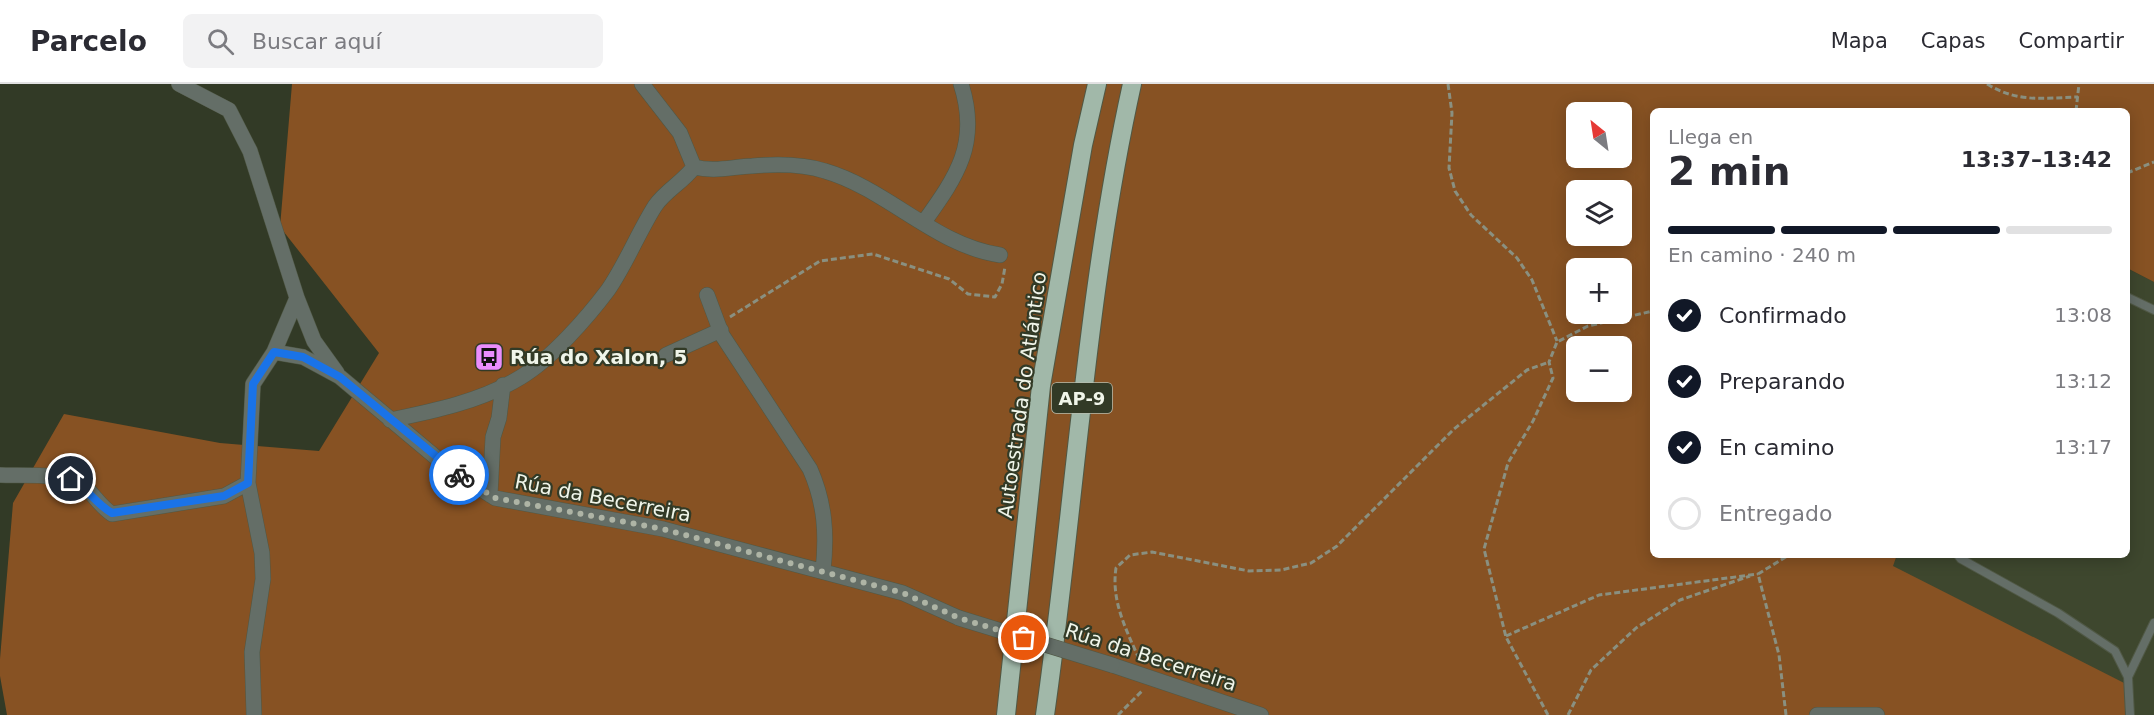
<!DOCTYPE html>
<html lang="es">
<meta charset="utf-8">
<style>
:root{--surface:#fff;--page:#f2f2f3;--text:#2b2b33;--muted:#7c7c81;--line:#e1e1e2;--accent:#111827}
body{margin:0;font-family:"DejaVu Sans",sans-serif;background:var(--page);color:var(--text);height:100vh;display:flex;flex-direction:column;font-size:22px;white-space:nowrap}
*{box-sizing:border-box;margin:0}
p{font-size:20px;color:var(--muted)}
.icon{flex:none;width:33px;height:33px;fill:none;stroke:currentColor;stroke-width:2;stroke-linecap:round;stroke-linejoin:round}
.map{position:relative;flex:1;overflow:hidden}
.drawer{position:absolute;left:1650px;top:24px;width:480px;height:450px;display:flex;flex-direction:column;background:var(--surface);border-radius:9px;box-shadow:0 3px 15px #0003}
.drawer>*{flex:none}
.needle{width:39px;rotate:330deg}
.tools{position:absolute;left:1566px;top:18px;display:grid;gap:12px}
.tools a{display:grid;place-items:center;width:66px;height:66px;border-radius:9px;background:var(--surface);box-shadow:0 3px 15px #0003;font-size:30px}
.pin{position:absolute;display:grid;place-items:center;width:51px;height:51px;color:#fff;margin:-26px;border:3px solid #fff;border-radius:50%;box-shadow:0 2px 6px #0007}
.courier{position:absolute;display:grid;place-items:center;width:60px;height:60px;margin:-30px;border:4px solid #1a73e8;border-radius:50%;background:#fff;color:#222;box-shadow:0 2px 8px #0007}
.summary em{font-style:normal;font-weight:700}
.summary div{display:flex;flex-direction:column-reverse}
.summary{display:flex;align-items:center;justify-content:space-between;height:102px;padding:0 18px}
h1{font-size:39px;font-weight:700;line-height:45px}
.bar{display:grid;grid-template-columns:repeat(4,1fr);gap:9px 6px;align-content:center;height:72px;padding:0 18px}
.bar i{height:8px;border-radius:4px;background:var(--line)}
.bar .on{background:var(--accent)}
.bar p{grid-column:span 4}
ol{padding:0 18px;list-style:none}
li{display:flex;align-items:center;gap:18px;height:66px}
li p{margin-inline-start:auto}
li .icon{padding:6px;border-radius:50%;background:var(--accent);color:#fff;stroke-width:4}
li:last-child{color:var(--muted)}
li i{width:33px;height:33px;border:3px solid var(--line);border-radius:50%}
header{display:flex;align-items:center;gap:36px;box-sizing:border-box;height:84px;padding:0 30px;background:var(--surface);border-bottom:2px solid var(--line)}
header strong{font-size:28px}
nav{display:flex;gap:33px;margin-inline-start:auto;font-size:21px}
.search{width:420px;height:54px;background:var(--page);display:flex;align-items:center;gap:15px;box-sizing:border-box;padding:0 21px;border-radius:9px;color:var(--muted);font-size:22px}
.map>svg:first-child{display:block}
</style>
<header>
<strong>Parcelo</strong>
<div class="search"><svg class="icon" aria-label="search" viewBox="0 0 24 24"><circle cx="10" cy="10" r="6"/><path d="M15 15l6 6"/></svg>Buscar aquí</div>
<nav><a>Mapa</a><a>Capas</a><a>Compartir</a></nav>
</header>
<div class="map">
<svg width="2154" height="631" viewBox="0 0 2154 631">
<rect width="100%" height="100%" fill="#323a26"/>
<path fill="#3e472e" d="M2127,184L2154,198V631H2134L1892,482L1898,471H2127Z"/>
<path fill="#875223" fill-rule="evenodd" d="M292,0H2154V198L2127,184V27H1653V471H1897L1893,482L2132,603L2134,631H7L0,592V575L13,419L64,330L220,359L319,367L379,269L280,143ZM1576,28H1622V74H1576ZM1576,106H1622V152H1576ZM1576,184H1622V230H1576ZM1576,262H1622V308H1576Z"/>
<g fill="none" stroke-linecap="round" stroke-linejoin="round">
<g stroke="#505845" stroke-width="10">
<path id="lane" d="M2127,213L2154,226
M1958,471L1961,475L2058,529L2115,567L2128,593
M2130,631L2128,593L2154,539"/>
</g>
<g stroke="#505845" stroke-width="16">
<path id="street" d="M179,0L229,26L250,67L297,214L314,257L337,289
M694,83C714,88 731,83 752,82C775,80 803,80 825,87C887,105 936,162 1000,171
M924,138C957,92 980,59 961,0
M707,211L722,251L810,385C825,419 827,450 823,487
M274,268L303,273L340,293L451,386L495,414L663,445L903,509L959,534
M666,271L721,246
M390,336C434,327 482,317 521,293C551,275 587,234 608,206C626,180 638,149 655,122C665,107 683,98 694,83L680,49L642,0
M0,391C22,392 68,388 85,403C95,412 100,422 112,430L224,412L248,399
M490,411L493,353L499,334L503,301
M1112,581L1261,631
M254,631L252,568L263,495L262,469L248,399L253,300L274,268L297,214
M1817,631H1877"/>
</g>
<g stroke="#505845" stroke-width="20">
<path id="highway" d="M1006,631L1041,302L1083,61L1097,0
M1045,631C1075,420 1086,208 1132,0"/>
</g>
<path stroke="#8a9080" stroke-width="3" stroke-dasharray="6 3" stroke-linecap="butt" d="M1448,0L1452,29L1449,84L1455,107L1471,131L1517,174L1532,196L1557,257
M1987,0C2018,19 2043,14 2078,13
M2076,27L2079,0
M2127,89L2154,78
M730,233L820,177L873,170L949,195L968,210L995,213L1002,200L1005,183
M1506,552L1599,511L1758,490
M1139,575C1126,545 1111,517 1116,484L1130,471L1152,468L1249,487L1281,486L1311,479L1337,462L1454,345L1527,286L1549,278
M1118,631L1142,607
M1548,631L1506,553L1484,465L1508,379L1533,337L1553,294L1549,278L1557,258L1588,242L1653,227
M1568,631L1591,586L1636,544L1680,516L1750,492
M1786,631L1779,571L1758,490L1789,471"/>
<use href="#lane" stroke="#646e67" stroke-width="8"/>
<use href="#street" stroke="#646e67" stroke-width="15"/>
<use href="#highway" stroke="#a1b8a9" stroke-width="18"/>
<g stroke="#505845" stroke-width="16" stroke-linecap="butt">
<path id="street-bridge" d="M959,534L1112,581"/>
</g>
<use href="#street-bridge" stroke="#646e67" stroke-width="15"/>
</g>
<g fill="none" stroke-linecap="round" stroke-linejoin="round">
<path stroke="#aeb4a5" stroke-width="6" stroke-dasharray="0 10.8" d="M459,391L495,414L663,445L771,474L903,509L959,534L1024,554"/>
<path stroke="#1a73e8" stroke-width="8" d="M71,395C87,404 96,420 112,429L224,412L248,399L253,300L274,268L303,273L340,293L459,391"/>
</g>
<defs>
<g id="bus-square" transform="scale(1.5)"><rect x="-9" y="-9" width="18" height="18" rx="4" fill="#ea8dfd" stroke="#323a26"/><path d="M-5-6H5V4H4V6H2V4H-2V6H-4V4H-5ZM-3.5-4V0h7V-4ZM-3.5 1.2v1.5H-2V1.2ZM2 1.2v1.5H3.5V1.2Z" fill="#111"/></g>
</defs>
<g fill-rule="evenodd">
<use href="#bus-square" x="489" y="273"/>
</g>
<g text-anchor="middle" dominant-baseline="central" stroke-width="4.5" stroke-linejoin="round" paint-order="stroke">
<rect fill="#323a26" stroke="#b7bdae" stroke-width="1.5" x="1052" y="299" width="60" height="30" rx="4.5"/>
<g font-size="18" font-weight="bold" fill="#f0f5e9">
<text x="1082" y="314">AP-9</text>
</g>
<g font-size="20" font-weight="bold" fill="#f0f5e9" stroke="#323a26" text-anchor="start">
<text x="510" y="273">Rúa do Xalon, 5</text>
</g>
<g font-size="20" fill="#f0f5e9" stroke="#323a26">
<text transform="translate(1022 311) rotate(-82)">Autoestrada do Atlántico</text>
<text transform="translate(603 414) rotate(11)">Rúa da Becerreira</text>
<text transform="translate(1151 573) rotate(18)">Rúa da Becerreira</text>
</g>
</g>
</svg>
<div class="tools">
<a><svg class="needle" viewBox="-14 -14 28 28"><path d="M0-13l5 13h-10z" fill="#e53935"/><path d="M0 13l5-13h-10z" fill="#7c7c81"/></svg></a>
<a><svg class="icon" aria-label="layers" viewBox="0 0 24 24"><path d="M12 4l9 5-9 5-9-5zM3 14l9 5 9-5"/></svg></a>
<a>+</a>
<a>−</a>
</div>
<div class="pin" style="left:1024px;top:554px;background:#ea580c"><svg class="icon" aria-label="bag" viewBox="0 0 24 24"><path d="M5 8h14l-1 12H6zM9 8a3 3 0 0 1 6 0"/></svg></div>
<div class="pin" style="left:71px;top:395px;background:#1f2937"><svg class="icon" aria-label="home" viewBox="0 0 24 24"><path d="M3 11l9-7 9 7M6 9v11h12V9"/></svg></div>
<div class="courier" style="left:459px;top:391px"><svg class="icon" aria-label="bike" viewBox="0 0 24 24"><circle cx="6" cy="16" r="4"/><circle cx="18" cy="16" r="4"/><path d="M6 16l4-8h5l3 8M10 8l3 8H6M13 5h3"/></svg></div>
<section class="drawer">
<div class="summary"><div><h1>2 min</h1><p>Llega en</p></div><em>13:37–13:42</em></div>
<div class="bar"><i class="on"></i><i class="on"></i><i class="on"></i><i></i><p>En camino · 240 m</p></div>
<ol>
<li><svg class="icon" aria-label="check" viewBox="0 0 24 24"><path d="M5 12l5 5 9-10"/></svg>Confirmado<p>13:08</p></li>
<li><svg class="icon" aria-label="check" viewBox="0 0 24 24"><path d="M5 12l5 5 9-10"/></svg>Preparando<p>13:12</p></li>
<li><svg class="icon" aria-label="check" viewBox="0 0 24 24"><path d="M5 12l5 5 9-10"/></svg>En camino<p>13:17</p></li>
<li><i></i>Entregado</li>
</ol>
</section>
</div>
